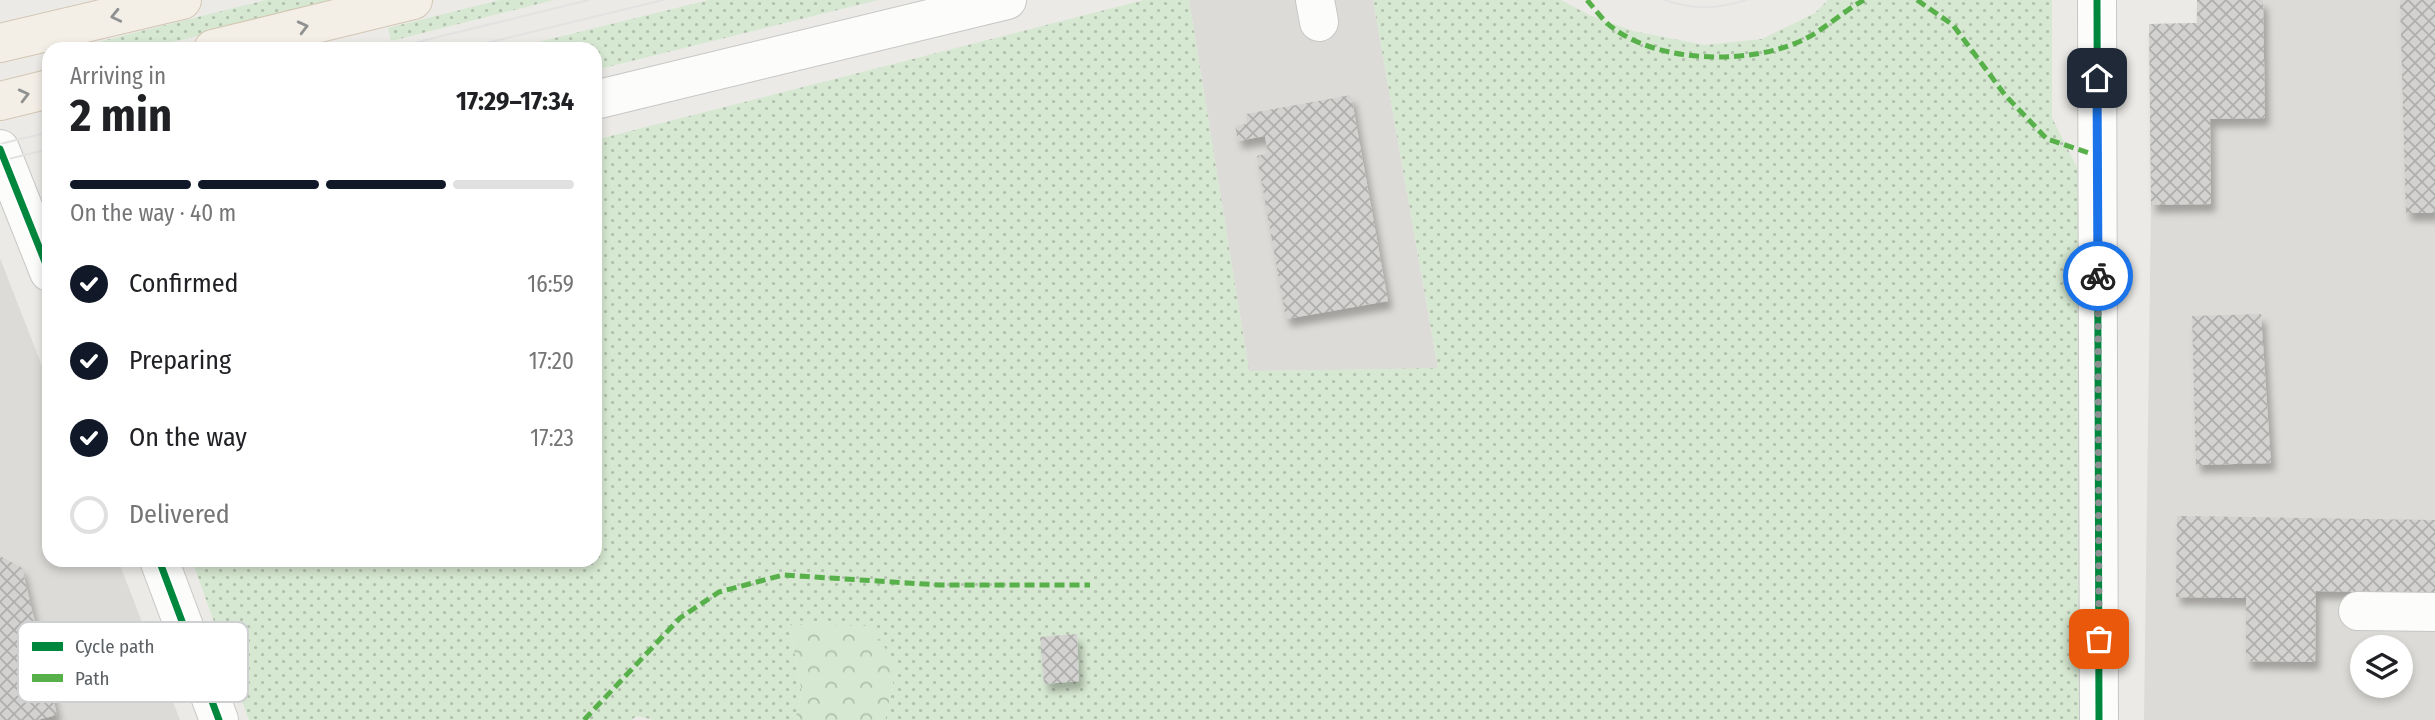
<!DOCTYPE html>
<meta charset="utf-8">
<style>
:root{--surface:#fff;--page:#f6f6f6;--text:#202124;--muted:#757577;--line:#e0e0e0;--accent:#111827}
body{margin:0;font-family:"Fira Sans Condensed",sans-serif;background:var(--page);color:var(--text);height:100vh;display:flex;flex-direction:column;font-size:26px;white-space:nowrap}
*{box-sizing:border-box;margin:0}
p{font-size:23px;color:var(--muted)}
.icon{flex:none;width:38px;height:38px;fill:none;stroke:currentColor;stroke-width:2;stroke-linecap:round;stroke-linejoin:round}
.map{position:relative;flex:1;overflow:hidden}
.side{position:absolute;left:42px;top:42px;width:560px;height:525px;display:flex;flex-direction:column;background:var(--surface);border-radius:21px;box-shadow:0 4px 10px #0003}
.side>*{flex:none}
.buttons{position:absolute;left:2350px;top:635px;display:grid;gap:14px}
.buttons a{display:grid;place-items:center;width:63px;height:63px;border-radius:50%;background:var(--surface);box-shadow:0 4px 10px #0003;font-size:35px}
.pin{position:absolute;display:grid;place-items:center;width:60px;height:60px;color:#fff;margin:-30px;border-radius:14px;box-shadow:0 4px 10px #0006}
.courier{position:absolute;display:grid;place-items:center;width:70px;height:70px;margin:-35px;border:5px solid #1a73e8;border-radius:50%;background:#fff;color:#222;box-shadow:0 2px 9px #0007}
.head em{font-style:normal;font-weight:700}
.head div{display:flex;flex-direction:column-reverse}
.head{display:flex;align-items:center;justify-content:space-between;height:119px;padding:0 28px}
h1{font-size:46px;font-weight:700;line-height:52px}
.bar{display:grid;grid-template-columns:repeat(4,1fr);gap:10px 7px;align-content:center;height:84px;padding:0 28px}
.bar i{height:9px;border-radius:5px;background:var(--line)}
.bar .selected{background:var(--accent)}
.bar p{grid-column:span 4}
ol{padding:0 28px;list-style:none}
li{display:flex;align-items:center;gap:21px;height:77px}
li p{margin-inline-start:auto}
li .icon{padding:7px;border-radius:50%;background:var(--accent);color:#fff;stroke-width:4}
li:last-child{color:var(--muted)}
li i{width:38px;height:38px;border:4px solid var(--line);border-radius:50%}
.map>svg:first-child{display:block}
</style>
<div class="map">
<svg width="2435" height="720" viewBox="0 0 2435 720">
<defs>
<pattern id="grass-dots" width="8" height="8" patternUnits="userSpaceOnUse" patternTransform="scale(1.75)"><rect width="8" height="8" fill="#d6e8d1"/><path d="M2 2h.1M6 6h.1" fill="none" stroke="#b1bfad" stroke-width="1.8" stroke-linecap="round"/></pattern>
<pattern id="forest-crowns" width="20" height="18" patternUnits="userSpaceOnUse" patternTransform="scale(1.75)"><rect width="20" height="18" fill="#d6e8d1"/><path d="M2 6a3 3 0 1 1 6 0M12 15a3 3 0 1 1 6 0" fill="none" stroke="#b1bfad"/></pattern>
<pattern id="building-cross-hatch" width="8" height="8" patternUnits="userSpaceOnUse" patternTransform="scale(1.75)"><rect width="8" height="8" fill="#d3d2d0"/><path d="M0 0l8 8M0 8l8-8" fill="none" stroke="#aeaeac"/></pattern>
<filter id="shadow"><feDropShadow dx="4.5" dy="8" stdDeviation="3.5" flood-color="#0004"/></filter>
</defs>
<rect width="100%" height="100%" fill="#ebeae6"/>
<path fill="#dcdbd7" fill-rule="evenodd" d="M1189,0H1373L1438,369L1249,371Z
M2197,0H2435V720H2144L2151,205L2149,24L2197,23ZM2362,648H2401V686H2362Z
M0,258L49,384V560H118L180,720H0Z"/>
<path fill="url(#grass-dots)" d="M266,0H343L144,49H70Z
M500,0H554L391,41L388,28Z
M709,0H878L595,70V49H510Z
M1144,0H1189L1249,371L1438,368L1373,0H1561L1589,15L1633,31L1704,45L1762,39L1815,13L1828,0H2052V118L2080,173V720H885L897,664L789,624L802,692L795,720H654L637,716L631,720H249L192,560H595V140Z"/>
<path fill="url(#forest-crowns)" d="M789,624L869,626L897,664L885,720H795L802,692Z"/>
<path fill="url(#building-cross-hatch)" filter="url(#shadow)" d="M2197,0H2263L2265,118L2210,119L2211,204L2151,205L2149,24L2197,23Z
M2400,0H2435V213H2406Z
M1351,95L1388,301L1286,319L1257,156L1268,153L1265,136L1238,141L1235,126L1247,124L1246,114Z
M2261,314L2271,463L2196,465L2192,316Z
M2177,516L2435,520V593L2316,591L2315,662L2246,661V598L2176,597Z
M0,556L22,568L57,715L37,720H0Z
M1077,634L1079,681L1044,684L1040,637Z"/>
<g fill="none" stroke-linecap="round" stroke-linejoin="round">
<g stroke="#c7c7c7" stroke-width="40">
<path id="minor" d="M1315,0L1319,22
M2097,0L2099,720
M595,100L1007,0
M0,149L49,272
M159,560L219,720
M2358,611L2435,612"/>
</g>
<g stroke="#d3c7b3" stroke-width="40">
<path id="major" d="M0,43L182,0
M213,49L413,0
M0,101L49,89"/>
</g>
<use href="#minor" stroke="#fcfcfb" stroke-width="38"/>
<use href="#major" stroke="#f3efe7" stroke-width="38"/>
<path stroke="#e2e2e2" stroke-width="2" d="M1665,0C1693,10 1718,9 1746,0
M389,49L589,0
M462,49L663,0
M0,144L49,132
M0,161L49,149"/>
<path stroke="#58b04a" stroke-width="5" stroke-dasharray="10 5" stroke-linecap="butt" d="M1587,0C1595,9 1603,21 1613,28C1661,64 1753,65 1805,39C1826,28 1844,11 1864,0
M1917,0L1953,25L2005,95L2047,139L2098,156
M584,720L680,618L719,592L783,575L940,585H1090"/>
<g stroke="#fff" stroke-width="11">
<path id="cycleway" d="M2097,0L2099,720
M0,149L49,272
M159,560L219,720"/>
</g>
<use href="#cycleway" stroke="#00873e" stroke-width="7"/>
</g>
<defs><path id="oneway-chevron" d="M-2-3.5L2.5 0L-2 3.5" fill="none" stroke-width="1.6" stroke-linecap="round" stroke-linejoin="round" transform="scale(1.75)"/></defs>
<g stroke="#909292">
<use href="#oneway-chevron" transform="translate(116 16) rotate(167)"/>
<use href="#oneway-chevron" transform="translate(303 27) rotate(-14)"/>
<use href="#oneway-chevron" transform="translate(24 95) rotate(-14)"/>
</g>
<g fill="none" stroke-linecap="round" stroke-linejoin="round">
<path stroke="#8d9092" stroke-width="7" stroke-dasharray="0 12.6" d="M2098,276L2099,639"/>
<path stroke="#1a73e8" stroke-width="9" d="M2097,78L2098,276"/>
</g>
<rect x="18" y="622" width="230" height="80" rx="10" fill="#fff" stroke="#cecfd0" stroke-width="2"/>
<rect x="32" y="642" width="31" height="9" fill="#00873e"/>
<rect x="32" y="674" width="31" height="8" fill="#58b04a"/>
<g font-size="19" fill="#5b6064">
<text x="75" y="653">Cycle path</text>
<text x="75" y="685">Path</text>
</g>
</svg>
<div class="buttons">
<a><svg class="icon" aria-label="layers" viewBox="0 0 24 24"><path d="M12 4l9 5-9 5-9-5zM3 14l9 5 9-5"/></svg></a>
</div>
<div class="pin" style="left:2099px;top:639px;background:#ea580c"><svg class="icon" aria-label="bag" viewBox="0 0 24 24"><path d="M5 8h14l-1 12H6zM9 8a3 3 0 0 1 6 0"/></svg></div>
<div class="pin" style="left:2097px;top:78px;background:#1f2937"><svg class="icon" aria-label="home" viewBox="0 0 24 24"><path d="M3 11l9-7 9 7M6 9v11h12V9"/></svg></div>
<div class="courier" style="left:2098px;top:276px"><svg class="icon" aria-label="bike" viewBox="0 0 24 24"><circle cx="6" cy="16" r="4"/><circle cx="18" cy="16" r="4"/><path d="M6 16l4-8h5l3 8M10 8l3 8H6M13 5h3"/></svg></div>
<section class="side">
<div class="head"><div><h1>2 min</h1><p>Arriving in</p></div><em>17:29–17:34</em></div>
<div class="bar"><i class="selected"></i><i class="selected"></i><i class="selected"></i><i></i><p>On the way · 40 m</p></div>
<ol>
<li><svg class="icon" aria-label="check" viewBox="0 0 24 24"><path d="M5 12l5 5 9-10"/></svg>Confirmed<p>16:59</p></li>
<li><svg class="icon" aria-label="check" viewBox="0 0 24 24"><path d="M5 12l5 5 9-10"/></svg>Preparing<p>17:20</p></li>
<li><svg class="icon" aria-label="check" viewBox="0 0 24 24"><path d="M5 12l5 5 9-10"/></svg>On the way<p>17:23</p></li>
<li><i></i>Delivered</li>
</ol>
</section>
</div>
